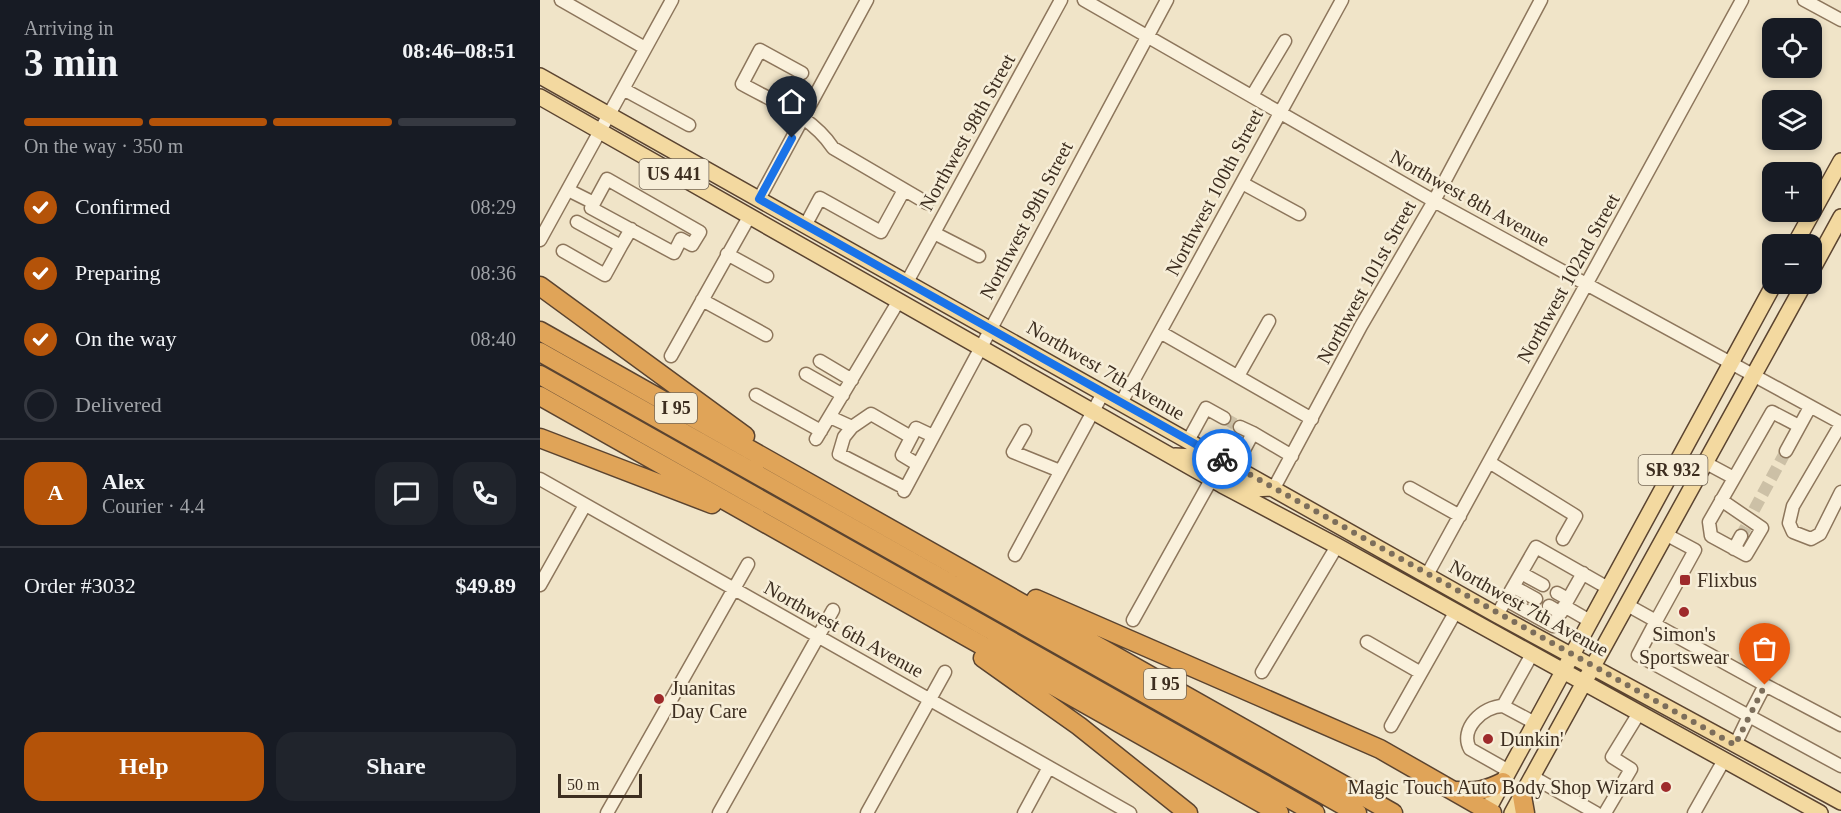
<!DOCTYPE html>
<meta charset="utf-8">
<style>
:root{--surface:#171b24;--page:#20242c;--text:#f1f3f6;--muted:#9ea1a6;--line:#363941;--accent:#b45309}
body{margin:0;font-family:"Times New Roman",serif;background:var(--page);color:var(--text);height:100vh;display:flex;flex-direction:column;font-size:22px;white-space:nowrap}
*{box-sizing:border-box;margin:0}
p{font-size:20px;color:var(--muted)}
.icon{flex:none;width:33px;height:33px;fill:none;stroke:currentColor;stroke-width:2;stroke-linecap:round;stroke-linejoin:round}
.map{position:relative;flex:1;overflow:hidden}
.sheet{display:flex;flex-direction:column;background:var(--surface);width:540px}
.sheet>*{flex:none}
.buttons{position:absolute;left:1222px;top:18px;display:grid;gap:12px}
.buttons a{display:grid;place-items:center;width:60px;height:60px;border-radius:12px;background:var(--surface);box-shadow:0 3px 9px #0003;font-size:30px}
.scale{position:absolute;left:18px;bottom:15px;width:84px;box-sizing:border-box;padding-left:6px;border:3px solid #3d2e20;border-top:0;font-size:16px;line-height:21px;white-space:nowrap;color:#3d2e20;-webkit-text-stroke:4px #f7eed8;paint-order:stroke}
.pin{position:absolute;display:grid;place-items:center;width:51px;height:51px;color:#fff;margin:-62px -26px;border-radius:50% 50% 50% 0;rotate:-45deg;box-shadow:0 0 6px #0007}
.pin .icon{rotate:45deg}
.courier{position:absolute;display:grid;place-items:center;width:60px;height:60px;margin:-30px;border:4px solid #1a73e8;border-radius:50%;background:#fff;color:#222;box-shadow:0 2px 8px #0007}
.headline em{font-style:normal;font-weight:700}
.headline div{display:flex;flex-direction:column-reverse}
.headline{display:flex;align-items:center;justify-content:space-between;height:102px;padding:0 24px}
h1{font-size:39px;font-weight:700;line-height:45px}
.bar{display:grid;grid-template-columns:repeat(4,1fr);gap:9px 6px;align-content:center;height:72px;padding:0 24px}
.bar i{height:8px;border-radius:4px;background:var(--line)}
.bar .selected{background:var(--accent)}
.bar p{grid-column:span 4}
.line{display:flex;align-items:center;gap:15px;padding:0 24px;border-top:2px solid var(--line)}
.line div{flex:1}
.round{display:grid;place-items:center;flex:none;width:63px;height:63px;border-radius:18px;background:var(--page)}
ol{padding:0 24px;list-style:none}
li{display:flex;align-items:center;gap:18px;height:66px}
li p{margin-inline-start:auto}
li .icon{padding:6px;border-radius:50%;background:var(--accent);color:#fff;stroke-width:4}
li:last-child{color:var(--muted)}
li i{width:33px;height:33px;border:3px solid var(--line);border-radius:50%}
.button{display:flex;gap:12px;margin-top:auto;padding:12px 24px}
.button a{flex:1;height:69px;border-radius:18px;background:var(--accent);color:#fff;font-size:24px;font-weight:700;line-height:69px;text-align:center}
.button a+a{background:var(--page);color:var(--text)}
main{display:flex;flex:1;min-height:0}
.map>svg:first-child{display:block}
</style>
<main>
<section class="sheet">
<div class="headline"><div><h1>3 min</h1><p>Arriving in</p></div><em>08:46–08:51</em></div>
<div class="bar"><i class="selected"></i><i class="selected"></i><i class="selected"></i><i></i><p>On the way · 350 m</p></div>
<ol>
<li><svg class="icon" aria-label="check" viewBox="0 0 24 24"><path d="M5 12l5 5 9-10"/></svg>Confirmed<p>08:29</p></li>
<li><svg class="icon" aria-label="check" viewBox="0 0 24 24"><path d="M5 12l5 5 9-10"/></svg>Preparing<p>08:36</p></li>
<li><svg class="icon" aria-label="check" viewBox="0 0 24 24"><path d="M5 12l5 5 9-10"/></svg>On the way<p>08:40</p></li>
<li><i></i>Delivered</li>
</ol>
<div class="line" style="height:108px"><b class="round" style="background:var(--accent);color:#fff">A</b><div><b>Alex</b><p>Courier · 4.4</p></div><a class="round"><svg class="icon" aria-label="chat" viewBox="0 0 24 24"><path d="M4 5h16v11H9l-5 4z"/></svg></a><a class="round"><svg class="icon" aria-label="phone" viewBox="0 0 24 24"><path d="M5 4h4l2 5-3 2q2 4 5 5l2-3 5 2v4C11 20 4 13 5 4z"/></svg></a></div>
<div class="line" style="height:78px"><div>Order #3032</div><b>$49.89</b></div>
<div class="button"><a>Help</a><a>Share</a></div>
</section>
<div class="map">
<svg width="1301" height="813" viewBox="0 0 1301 813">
<rect width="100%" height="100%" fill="#f0e4c8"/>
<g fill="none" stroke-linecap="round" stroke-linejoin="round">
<path stroke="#ccc0a6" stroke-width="12" stroke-dasharray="12 6" stroke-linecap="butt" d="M684,418L700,427
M1214,510L1246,451
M1201,536L1206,527"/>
<g stroke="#8d765c" stroke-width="15">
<path id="minor" d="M21,0L105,48
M544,0L894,201L1301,423
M1264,0L1301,20
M262,73L220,50L202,84C234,102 272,116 293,148L387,203
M83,89L149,125
M712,96L745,41
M702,183L759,214
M28,190L54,203L67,179L160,232L152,245L141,239L134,253L51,208L54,203
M219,199L327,0
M37,222L81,246L91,229
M265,226L280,198L341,232L364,190
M394,233L439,256
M0,240L132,0
M23,251L65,275L81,246
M187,254L227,276
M367,282L521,0
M162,300L226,335
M620,332L772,419
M131,356L209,217
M280,361L312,380
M266,374L303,395
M698,376L729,321
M216,395L281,431
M581,403L802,0
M290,417L312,427L331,414L371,437
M1301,424L1253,506L1249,523L1253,532L1271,539L1280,534L1301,492
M312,427L304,437L299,454L365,488
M700,427L713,433
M485,431L473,452L520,471
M276,439L358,302
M648,441L666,408L684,418
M1246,451L1270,407
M949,462L1036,516L1023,539
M1166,463L1194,478
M377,464L362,455L376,428L393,436
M695,467L713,433L752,456
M0,479L590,813
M734,488L821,326L894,201L1001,0
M870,488L920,516
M364,491L627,0
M1181,500L1222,528L1206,555L1171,536L1169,522L1232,412L1259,426
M1194,549L1201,536
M475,555L563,393
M981,573L1003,585
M887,575L1202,0
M0,585L45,505
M974,587L996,599
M1017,593L1028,599
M966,600L1013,626L1043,573
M1009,606L1021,613
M1024,606L1050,621
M1089,606L1116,621L1098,655L1209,716L1195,745
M957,615L996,547L1068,588
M593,620L671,480
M1116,621L1155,550L1127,535
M1114,624L1225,685
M827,642L881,673
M992,654L963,706L995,723
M722,672L797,546
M963,706C943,706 919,729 930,749L969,771
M1301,725L1225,685L1209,716L1301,766
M851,726L916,611
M993,777L1056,813
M67,813L208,564
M179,813L293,610
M327,813L405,672
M484,813L509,767
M1065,813L1091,769L1072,757L1099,713
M1154,813L1184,760"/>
</g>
<g stroke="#5b4430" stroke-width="18">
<path id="major" d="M0,76L957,615L1301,802
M0,97L682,485L797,546L1280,813
M1255,244L1301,161
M1272,270L1301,217
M635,456L655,457L713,489L734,488
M946,813L1234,284
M972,813L1264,284"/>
</g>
<g stroke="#5b4430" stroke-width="21">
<path id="highway" d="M0,286L205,436
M0,331L853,813
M0,352L817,813
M0,375L775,813
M0,396L739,813
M0,438L172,504
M496,599L840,749L952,813
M443,658L539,726L648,813
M917,791C935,793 947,790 963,782
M982,796L985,813"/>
</g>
<use href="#minor" stroke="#faf1dc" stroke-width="12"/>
<use href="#major" stroke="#f3d9a0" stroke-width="15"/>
<use href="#highway" stroke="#e0a458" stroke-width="18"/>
</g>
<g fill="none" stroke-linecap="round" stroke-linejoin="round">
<path stroke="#7c6e5b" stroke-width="6" stroke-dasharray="0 10.8" d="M682,459L1195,745L1225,685"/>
<path stroke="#1a73e8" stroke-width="8" d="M252,138L219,199L682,459"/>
</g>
<g fill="#9e2a2b" stroke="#f7eed8" stroke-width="2">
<rect x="1139" y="574" width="12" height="12" rx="3"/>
<circle cx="1144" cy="612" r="6"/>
<circle cx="119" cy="699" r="6"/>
<circle cx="948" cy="739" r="6"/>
<circle cx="1126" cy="787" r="6"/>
</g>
<g text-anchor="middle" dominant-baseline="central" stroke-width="5" stroke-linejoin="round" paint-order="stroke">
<g fill="#f7eed8" stroke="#756857" stroke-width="1.5">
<rect x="99.5" y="159" width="69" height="30" rx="4.5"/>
<rect x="115" y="393" width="42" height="30" rx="4.5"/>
<rect x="1098.5" y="455" width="69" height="30" rx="4.5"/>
<rect x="604" y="669" width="42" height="30" rx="4.5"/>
</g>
<g font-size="18" font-weight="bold" fill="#3d2e20">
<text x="134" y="174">US 441</text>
<text x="136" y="408">I 95</text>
<text x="1133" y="470">SR 932</text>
<text x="625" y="684">I 95</text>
</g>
<g font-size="20" fill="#3d2e20" stroke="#f7eed8">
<text transform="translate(427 132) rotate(-61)">Northwest 98th Street</text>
<text transform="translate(674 192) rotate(-62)">Northwest 100th Street</text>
<text transform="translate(930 198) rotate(29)">Northwest 8th Avenue</text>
<text transform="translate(486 220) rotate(-62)">Northwest 99th Street</text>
<text transform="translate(1028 278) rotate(-61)">Northwest 102nd Street</text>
<text transform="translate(826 282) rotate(-61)">Northwest 101st Street</text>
<text transform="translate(566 370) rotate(30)">Northwest 7th Avenue</text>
<text transform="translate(989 608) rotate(29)">Northwest 7th Avenue</text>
<text transform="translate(304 629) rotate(29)">Northwest 6th Avenue</text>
</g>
<g font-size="20" fill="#3d2e20" stroke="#f7eed8" text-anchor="start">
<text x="1157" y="580">Flixbus</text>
<text x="1144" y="634" text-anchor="middle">Simon's<tspan x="1144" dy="23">Sportswear</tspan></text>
<text x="131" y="688">Juanitas<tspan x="131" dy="23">Day Care</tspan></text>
<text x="960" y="739">Dunkin'</text>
<text x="1114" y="787" text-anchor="end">Magic Touch Auto Body Shop Wizard</text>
</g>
</g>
</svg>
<div class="buttons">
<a><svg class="icon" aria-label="locate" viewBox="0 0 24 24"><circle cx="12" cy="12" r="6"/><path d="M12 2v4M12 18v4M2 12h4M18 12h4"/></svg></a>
<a><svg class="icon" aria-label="layers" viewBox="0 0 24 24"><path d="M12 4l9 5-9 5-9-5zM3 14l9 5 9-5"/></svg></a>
<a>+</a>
<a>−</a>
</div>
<div class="scale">50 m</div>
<div class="pin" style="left:1225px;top:685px;background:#ea580c"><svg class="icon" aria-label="bag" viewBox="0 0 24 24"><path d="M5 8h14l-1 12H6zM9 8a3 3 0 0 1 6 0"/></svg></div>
<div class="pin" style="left:252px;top:138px;background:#1f2937"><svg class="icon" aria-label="home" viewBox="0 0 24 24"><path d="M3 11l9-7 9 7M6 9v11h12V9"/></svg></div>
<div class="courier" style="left:682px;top:459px"><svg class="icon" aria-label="bike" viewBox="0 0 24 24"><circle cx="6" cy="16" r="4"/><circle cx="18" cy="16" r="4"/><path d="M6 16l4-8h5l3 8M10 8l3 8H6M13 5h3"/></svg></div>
</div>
</main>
